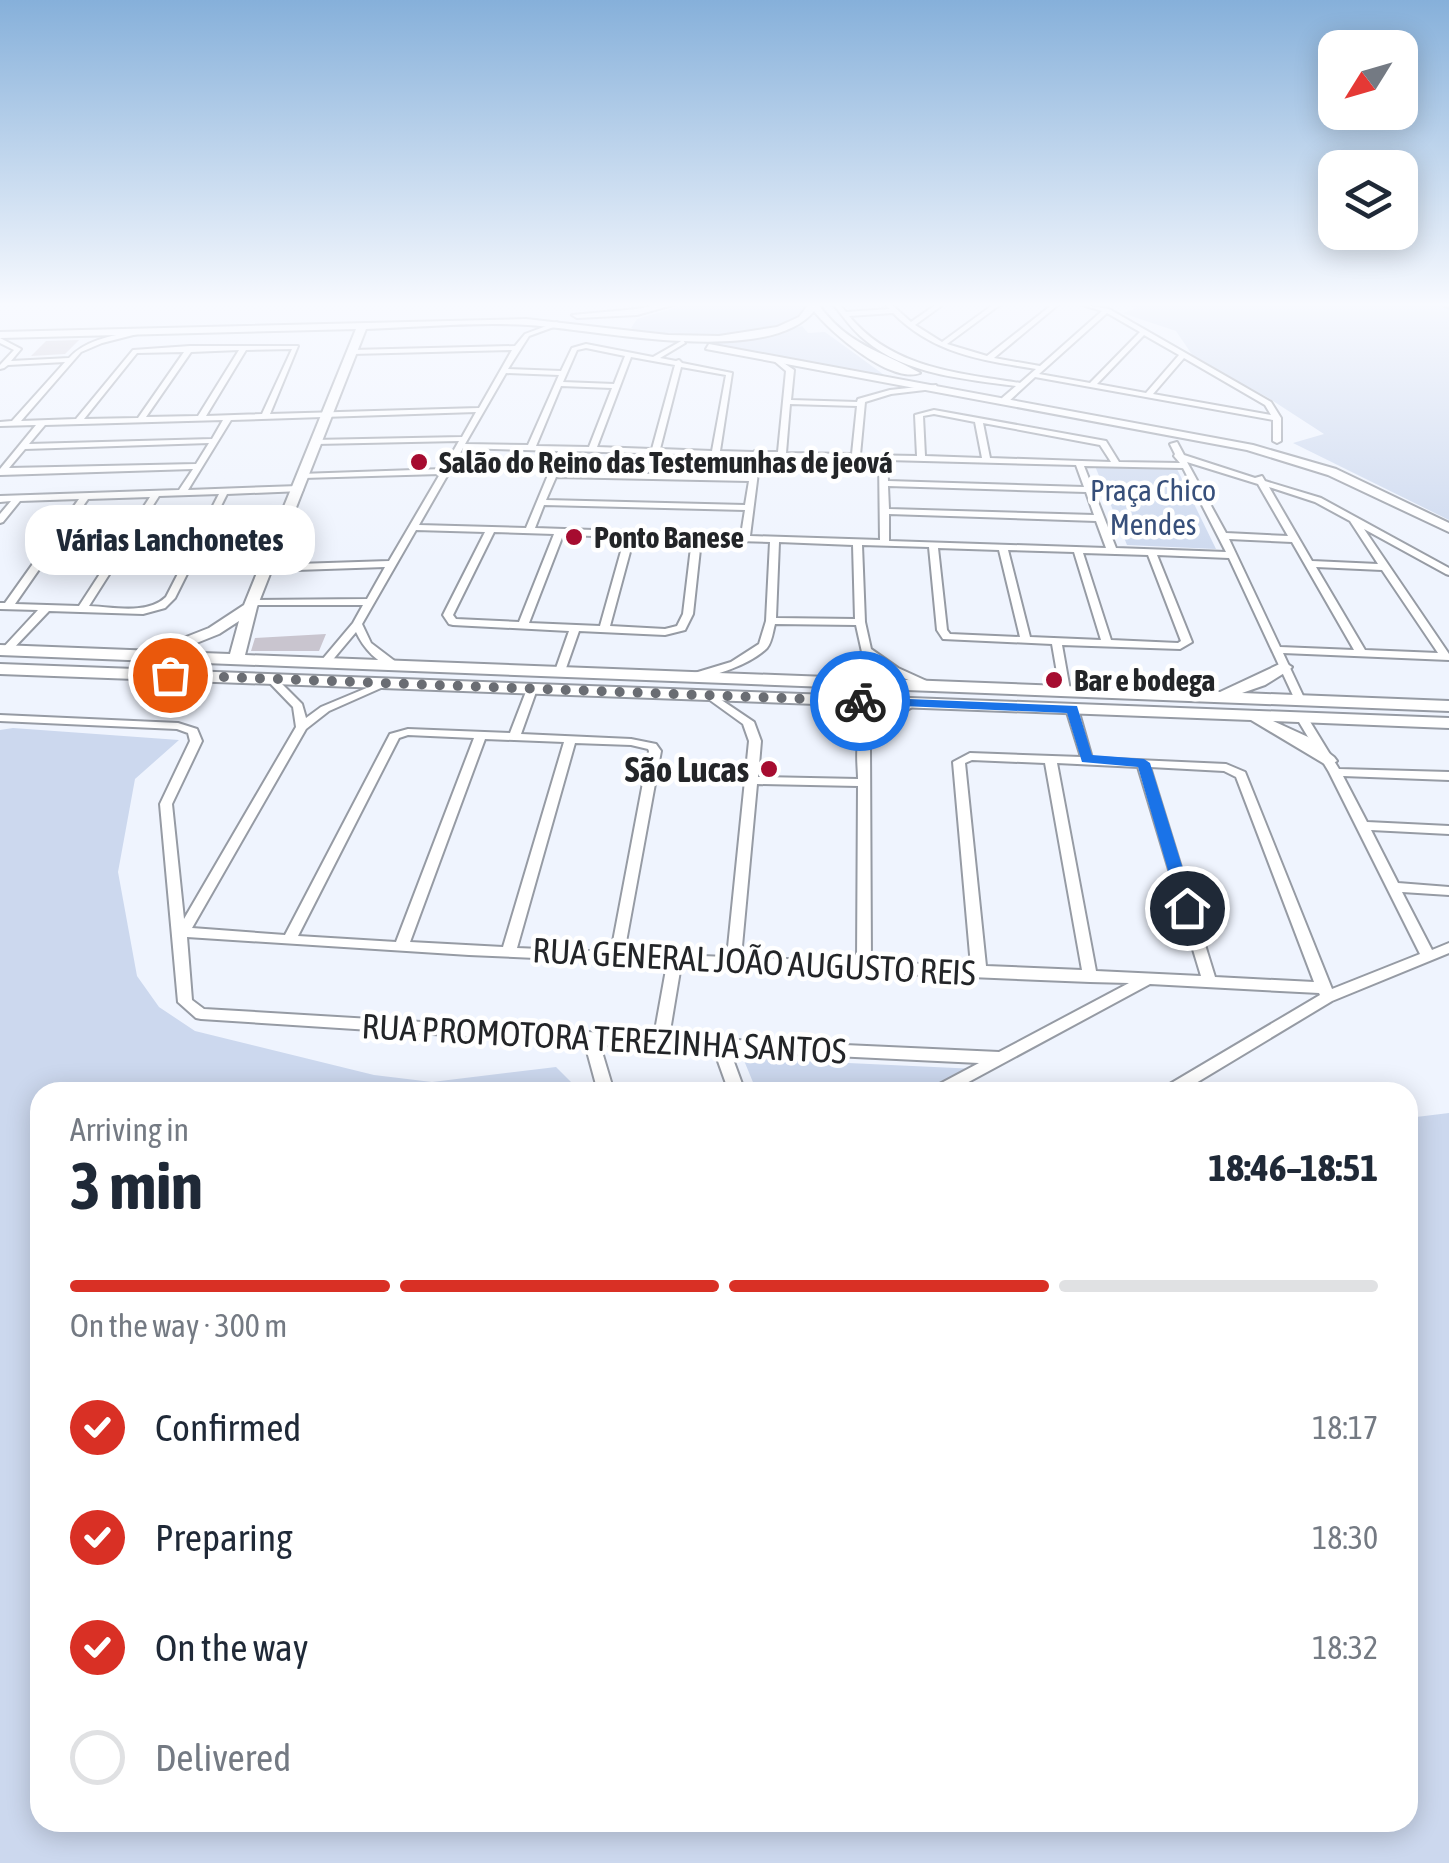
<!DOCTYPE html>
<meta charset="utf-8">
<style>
:root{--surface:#fff;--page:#f2f2f3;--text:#1f2937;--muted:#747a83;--line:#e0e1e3;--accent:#d93025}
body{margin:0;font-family:"Asap Condensed",sans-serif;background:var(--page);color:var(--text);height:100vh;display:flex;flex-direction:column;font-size:38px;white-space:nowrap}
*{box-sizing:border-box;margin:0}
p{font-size:32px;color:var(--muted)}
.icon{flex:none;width:55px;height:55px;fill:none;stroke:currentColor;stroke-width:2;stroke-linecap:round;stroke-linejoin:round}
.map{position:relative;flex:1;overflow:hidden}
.sheet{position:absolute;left:30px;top:1082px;width:1388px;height:750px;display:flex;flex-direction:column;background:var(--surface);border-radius:30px;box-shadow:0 5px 25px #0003}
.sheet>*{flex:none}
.needle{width:65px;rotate:233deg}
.fabs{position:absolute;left:1318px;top:30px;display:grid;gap:20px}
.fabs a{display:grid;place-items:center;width:100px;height:100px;border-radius:20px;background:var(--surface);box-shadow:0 5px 25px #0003;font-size:50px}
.pin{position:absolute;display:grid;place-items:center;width:85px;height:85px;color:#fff;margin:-42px;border:5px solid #fff;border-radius:50%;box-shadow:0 2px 10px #0007}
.courier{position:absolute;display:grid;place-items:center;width:100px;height:100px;margin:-50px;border:8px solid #1a73e8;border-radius:50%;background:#fff;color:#222;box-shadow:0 2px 12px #0007}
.bubble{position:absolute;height:70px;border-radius:30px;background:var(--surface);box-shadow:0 5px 25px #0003;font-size:32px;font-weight:700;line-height:70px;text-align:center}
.summary em{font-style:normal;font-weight:700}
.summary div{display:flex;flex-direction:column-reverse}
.summary{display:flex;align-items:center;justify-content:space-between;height:170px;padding:0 40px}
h1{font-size:65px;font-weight:700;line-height:75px}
.bar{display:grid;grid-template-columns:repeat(4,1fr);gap:15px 10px;align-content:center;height:120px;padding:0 40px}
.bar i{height:12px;border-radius:8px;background:var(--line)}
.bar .current{background:var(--accent)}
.bar p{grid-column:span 4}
ol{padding:0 40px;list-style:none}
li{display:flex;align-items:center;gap:30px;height:110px}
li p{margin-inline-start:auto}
li .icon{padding:10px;border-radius:50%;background:var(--accent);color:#fff;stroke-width:4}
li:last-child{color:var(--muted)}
li i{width:55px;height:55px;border:5px solid var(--line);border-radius:50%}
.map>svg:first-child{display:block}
</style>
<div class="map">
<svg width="1449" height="1863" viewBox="0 0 1449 1863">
<rect width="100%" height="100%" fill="#eff4fe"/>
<path fill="#ccd8ee" d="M688,304H808C794,343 664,345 631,328L637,319Z
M1122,304H1449V520L1293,443L1324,434L1267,397L1195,359L1176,331L1122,313L1137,308Z
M802,326L808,333L825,332L887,377L696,342L745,340Z
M1095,466L1177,469L1216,549L1127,545Z
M13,728L179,740L135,779L118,872L137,976L159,1007L195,1031L374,1075L432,1082L556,1067L581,1092H40V1822H1408V1118L1449,1113V1863H0V730Z
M743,1058L977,1069L932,1092H757Z"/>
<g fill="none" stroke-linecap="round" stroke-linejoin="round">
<path fill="#94a9c5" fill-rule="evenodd" d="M1437,304H1449V310Z"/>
</g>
<path fill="#c9c5cf" d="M79,340L65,354L31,356L46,341Z
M326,634L319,651H251L255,638Z"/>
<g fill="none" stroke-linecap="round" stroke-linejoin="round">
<g stroke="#969ba4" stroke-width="4">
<path id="street" d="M833,304H839L846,312L890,309L885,304H891L911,322L937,304H944L915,325L942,342L994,304H1001L947,344L987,356L1053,304H1059L994,358L1040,366L1102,311L1080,304L1109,309L1271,402L1281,418V441L1277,443L1273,441V420L1035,377L1008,402H1002V398L1016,386C965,379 906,375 865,340C852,330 843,316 833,304ZM893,313C933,353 979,360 1036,369L1020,383C957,373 892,368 849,316ZM1107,313L1140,332L1090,383L1039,374ZM1144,335L1179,355L1146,393L1097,384ZM1184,358L1265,405L1271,415L1153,394Z
M557,322L559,325L529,336L508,369L561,371L572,348L586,344L653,357L683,340L685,343L660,358L676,361L679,360L682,363L732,373L720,451L753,452L757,450L761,452H778L786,371L773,360L775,357L794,370L791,400L857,402L858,399L890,390L936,385L937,387L933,389L891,394L865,402L860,455L917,456L915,415L934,410L1106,441L1119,462L1180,463L1174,456L1175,454L1170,444L1177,442L1184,455L1255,478L1262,476L1265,481L1321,498L1449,568V575L1446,574L1364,529L1449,654V660L1283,653L1305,700L1300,703L1296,702L1229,558L1157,555L1192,642L1180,649L1062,645L1070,690L1065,693L1060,690L1052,644L943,639L937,630L929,547L862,545L865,622L871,649L898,668L931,683L932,685L927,688L890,672L862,652L856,625L775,624C773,631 772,642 767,648C751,664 710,679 688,679V675L731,662L759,644L766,621L770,542L701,540L693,614L685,630L665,635L579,631L565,671L560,674L555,671L569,631L453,625L449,624L443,615L485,532L416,530L362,624L371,643L396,662V666C378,666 363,647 356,632L330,663L326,664L321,661L353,623L363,605H249V601L252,600L367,599L385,567L267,571L262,568L267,565L389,561L440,474L303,478H300V474L443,469L459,441L316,444L312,442L313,440L462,437L476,412L231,420L188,490L299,486L303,489L302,491L227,494L175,598L165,608L143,614L49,611L10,652H2L1,650L38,610L0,609V603H5L79,499L20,501L3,522L0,523V514L11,501L0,502V496L179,490L193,469L0,475V469L36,425L0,426V422L12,421L65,362L8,365L4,368L0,369V365L14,350L0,343V338L21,349L11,361L69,358C87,338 117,335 142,330L145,332L102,343L81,352L21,421L76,419L133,350L190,346H298L270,414L479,408L512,350L352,354L349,352L352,350L515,346L525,334ZM586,348L625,356L614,384L563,382L577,350ZM292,349L262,414L206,416L246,350ZM239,350L198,416L146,417L191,352ZM184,352L138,418L84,419L137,353ZM631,357L675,365L652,449L597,447ZM681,367L726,375L712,451L660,449ZM506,373L559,375L528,445L465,444ZM561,386L612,388L589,447L536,446ZM790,404L857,406L852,454L786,453ZM934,414L975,422L982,458L925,456L923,416ZM223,420L212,439L29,444L45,425ZM983,423L1100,445L1111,462L990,458ZM209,443L196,464L9,468L25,449ZM463,448L558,451L526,528L419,525ZM566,451L752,456L749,476L558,472ZM760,457L879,460L880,540L750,536ZM887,460L1076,465L1084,487L888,481ZM1187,462L1258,484L1288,536L1226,533ZM1084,466L1183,468L1226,552L1116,548ZM556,477L749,481L745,505L546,500ZM888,486L1086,492L1094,515L889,509ZM1269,487L1315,502L1350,521L1378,564L1312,561ZM219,494L166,597C147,615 113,607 89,606L159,496ZM150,497L79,606L15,604L88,499ZM544,505L745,510L741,535L535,528ZM889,514L1096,521L1106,548L889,541ZM494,532L554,534L519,622L456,619L453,615ZM563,535L625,537L600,626L529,623ZM634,537L692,539L683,614L677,626L665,629L610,626ZM1229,539L1292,542L1354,650L1280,647ZM779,542L853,545L855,619L776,618ZM938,548L999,550L1020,637L950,634L947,630ZM1008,550L1074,552L1101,640L1030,637ZM1083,553L1148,555L1181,641L1178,643L1111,640ZM1316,567L1382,570L1438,653L1365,650Z
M270,675L274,676L302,704L306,718L321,707L381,682H389L390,684L329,711L306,729L192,928L285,935L390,734L408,729L510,733L527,689L532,686L537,689L521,734L631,739L656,744L661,751L624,953L727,957L749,741L743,724L707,698V694L711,693L754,722L761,741L758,777L858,779C858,769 856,755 858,745C863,728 899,701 916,701L918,703L886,724L870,744L871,962L971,966L953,762L970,753L1081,757L1066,709L1072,706L1078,709L1092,758L1226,764L1245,772L1332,989L1420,954L1329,772L1296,717L1298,715H1306L1339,769L1449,772V780L1343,776L1367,822L1449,826V834L1371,830L1398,883L1449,887V895L1402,892L1432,950L1449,943V953L1332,1001L1181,1092H1161L1163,1088L1320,995L1319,993L1150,984L950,1092H930L932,1088L979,1063L730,1051L745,1092H729L714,1050L600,1045L614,1092H598L585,1044L201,1019L196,1018L178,1002L160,804L190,741L188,733L177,729L0,721V715L178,723L197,729L202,741L172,804L184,919L296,727L293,707L265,678ZM408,735L474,738L396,942L298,936L399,738ZM485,739L564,742L503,947L410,942ZM575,743L631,745L648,749L649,751L611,952L517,948ZM972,760L1045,763L1082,970L986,966L965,763ZM1057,763L1138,767L1201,976L1096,971ZM1150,767L1224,771L1236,777L1314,982L1215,977ZM757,784L858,786L857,962L741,957ZM187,937L469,955L667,964L654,1036L204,1009L192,1000ZM681,965L1090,982L1129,983L999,1052L669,1037Z"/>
</g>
<g stroke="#969ba4" stroke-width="4">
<path id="secondary" d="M661,304H676L637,315L577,318L572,315L637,309Z
M809,304H818C848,346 880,350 920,373C891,384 831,333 814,311C768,368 594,329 528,325C475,322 419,327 366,329L257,607L245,655L1220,692L1284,662L1292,667L1289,670L1265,685L1242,693L1449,701V711L0,655V645L156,651L158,648L209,628L244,605L356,329L0,338V332L526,319L668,335L719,336L777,327L799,317ZM239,621L230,654L174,652L219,634Z
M709,344L1253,445L1336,469L1449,523V532L1328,475L1247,450L706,349Z
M0,664L1449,718V728L1273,721L1308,737L1334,757L1337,761L1328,766L1251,720L0,674Z"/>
</g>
<use href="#street" fill="#fff" fill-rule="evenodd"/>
<use href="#secondary" fill="#fff" fill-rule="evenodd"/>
</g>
<linearGradient id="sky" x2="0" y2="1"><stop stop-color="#86b0da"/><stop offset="0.54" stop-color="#f8faff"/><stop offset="1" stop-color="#f8faff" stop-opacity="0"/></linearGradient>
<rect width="1449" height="564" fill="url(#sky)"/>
<path fill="#1a73e8" d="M860,697L1077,706L1092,755L1144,759L1150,763L1195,908L1192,912L1179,908L1138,767L1082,762L1067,713L856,704L854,701Z"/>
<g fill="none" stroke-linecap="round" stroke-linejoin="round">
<path stroke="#6a6d73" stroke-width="10" stroke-dasharray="0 18" d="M170,675L860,701"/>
</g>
<g fill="#a60c30" stroke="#fff" stroke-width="4">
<circle cx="419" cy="462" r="10"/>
<circle cx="574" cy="537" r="10"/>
<circle cx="1054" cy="680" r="10"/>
<circle cx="769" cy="769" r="10"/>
</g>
<g text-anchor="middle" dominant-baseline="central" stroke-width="9" stroke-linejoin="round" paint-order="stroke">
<g font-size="30" font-weight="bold" fill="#232528" stroke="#fff" text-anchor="start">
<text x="439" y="462">Salão do Reino das Testemunhas de jeová</text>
<text x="594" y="537">Ponto Banese</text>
<text x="1074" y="680">Bar e bodega</text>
</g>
<g font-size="30" fill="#374f7a" stroke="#fff">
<text x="1153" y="490">Praça Chico<tspan x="1153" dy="34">Mendes</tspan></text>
</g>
<g font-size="35" font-weight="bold" fill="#232528" stroke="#fff" text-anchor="end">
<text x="749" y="769">São Lucas</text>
</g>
<g font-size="35" fill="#232528" stroke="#fff">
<text transform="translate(754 961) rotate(3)">RUA GENERAL JOÃO AUGUSTO REIS</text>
<text transform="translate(604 1038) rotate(3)">RUA PROMOTORA TEREZINHA SANTOS</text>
</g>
</g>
</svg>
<div class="fabs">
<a><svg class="needle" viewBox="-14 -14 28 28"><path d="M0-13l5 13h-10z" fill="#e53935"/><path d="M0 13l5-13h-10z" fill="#747a83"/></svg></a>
<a><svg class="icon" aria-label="layers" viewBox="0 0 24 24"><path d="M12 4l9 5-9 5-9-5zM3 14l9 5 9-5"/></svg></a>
</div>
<div class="pin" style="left:170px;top:675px;background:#ea580c"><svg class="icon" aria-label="bag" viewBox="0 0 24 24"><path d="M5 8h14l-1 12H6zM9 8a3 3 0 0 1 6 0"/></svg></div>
<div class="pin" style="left:1187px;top:908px;background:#1f2937"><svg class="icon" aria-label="home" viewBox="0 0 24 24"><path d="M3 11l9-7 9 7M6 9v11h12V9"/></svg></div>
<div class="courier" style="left:860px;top:701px"><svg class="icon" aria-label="bike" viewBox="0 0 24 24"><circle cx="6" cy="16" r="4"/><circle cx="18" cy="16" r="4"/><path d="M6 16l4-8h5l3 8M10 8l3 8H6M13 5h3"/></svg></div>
<div class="bubble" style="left:25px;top:505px;width:290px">Várias Lanchonetes</div>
<section class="sheet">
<div class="summary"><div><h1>3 min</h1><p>Arriving in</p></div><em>18:46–18:51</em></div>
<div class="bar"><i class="current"></i><i class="current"></i><i class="current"></i><i></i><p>On the way · 300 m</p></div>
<ol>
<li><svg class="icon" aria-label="check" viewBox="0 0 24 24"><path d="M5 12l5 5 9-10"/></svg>Confirmed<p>18:17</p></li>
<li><svg class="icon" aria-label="check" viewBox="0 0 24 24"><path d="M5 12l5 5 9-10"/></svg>Preparing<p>18:30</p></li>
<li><svg class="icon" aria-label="check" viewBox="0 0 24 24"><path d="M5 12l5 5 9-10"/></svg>On the way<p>18:32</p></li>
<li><i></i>Delivered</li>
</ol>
</section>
</div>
